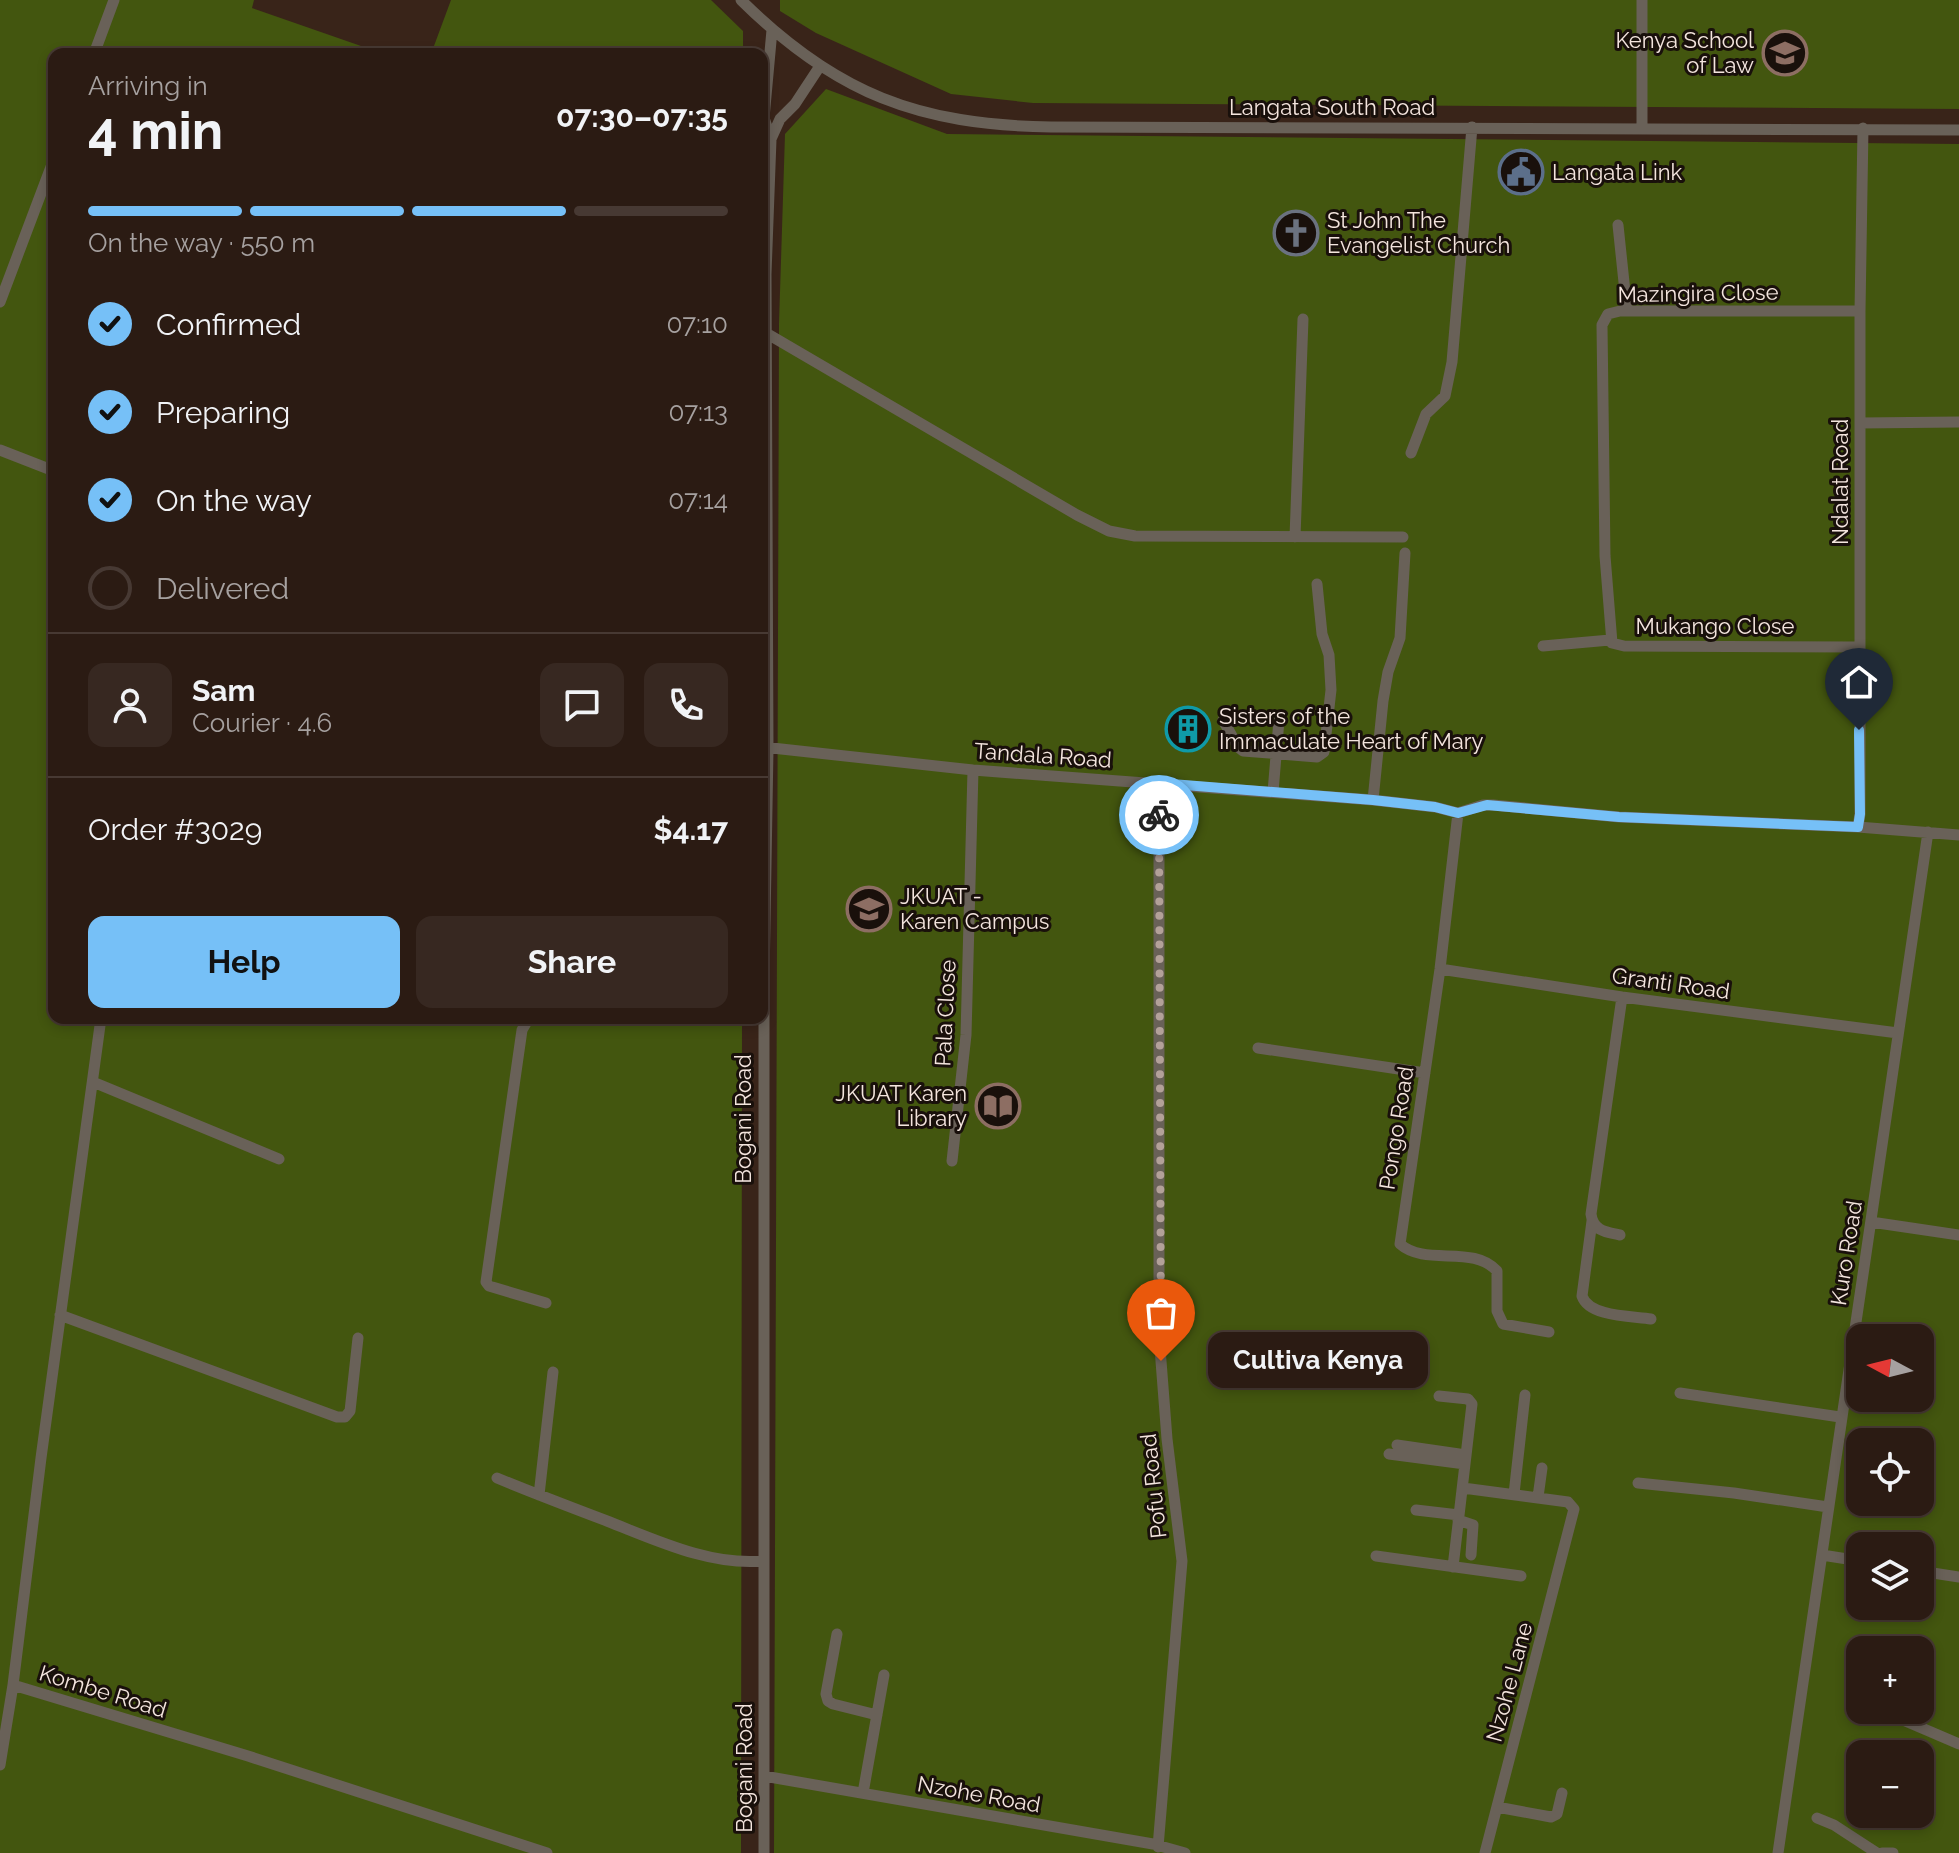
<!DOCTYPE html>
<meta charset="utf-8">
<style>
:root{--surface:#2b1b13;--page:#372821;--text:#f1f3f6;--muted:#a6a1a0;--line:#473933;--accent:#76c0f7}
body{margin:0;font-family:Raleway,sans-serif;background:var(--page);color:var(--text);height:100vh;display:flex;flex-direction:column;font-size:30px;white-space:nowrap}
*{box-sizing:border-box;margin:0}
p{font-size:26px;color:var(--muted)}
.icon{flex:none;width:44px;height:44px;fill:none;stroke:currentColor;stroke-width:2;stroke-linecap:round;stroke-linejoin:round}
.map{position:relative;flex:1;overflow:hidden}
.drawer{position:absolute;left:48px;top:48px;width:720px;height:976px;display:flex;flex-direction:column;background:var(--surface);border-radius:16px;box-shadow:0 4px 12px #0003,0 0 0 2px var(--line)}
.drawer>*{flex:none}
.needle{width:52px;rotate:277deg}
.buttons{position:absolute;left:1846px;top:1324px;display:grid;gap:16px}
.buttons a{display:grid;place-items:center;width:88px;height:88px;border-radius:16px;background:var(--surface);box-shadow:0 4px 12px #0003,0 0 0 2px var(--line);font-size:40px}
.pin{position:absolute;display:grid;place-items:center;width:68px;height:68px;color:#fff;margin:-82px -34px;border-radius:50% 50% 50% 0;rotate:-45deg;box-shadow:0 0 8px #0007}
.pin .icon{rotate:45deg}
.courier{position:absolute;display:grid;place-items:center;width:80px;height:80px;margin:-40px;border:6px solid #76c0f7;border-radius:50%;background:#fff;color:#222;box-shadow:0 2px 10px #0007}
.bubble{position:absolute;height:56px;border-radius:16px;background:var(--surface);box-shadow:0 4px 12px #0003,0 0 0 2px var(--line);font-size:26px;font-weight:700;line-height:56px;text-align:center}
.summary em{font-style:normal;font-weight:700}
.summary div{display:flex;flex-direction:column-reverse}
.summary{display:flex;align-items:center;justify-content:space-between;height:136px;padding:0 40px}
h1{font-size:52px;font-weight:700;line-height:60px}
.bar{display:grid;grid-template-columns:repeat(4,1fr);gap:12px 8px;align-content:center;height:96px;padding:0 40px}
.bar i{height:10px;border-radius:6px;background:var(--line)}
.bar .current{background:var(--accent)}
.bar p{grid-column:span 4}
.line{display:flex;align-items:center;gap:20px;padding:0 40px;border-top:2px solid var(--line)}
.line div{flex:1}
.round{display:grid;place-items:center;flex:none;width:84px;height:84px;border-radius:16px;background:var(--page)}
ol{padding:0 40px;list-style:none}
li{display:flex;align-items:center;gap:24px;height:88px}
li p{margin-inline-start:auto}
li .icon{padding:8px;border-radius:50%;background:var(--accent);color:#111;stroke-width:4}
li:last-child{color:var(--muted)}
li i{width:44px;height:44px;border:4px solid var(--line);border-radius:50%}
.button{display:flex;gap:16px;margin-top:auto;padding:16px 40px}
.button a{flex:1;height:92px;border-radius:16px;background:var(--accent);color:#111;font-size:32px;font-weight:700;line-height:92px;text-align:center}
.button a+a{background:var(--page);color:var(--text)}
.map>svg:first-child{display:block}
</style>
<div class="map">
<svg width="1959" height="1853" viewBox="0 0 1959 1853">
<rect width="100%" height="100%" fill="#392419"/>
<path fill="#43560f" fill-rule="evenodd" d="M0,0H254L252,8L384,54H54V1018H742L741,1853H0Z
M451,0H711L743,31V54H431Z
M780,0H1959V109L1033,103L951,94L816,33L780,11Z
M826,89L947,134L1959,144V1853H774L779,324L785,134ZM1860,1338H1920V1398H1860ZM1860,1442H1920V1502H1860ZM1860,1546H1920V1606H1860ZM1860,1650H1920V1710H1860ZM1860,1754H1920V1814H1860Z"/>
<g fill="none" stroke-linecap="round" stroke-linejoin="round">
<path stroke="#696158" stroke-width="11" d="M741,0C836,94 919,125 1051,127L1959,130
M1642,0V129
M94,54L114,0
M1863,128L1860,311V814L1858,827L1959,835
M771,139L764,118L772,30
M1618,225L1627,311
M0,302L54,159
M766,333L1077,515L1109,531L1135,536L1403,537
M1860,423L1959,422
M0,450L54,471
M1411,453L1426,414L1445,396L1452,362L1472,127
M1295,537L1303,319
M1543,646L1610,640
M1858,647L1624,646L1612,643L1605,556L1602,325L1608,314L1620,311H1860
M1223,720L1238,747L1243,751L1317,757L1324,752L1331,690L1329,655L1322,634L1317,584
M763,747L973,770L1373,800L1435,807L1458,813L1483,805H1493L1619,817L1858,827
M1273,792L1279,720
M1373,800L1383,701L1388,672L1400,638L1405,553
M1458,813L1440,969L1400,1244C1426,1267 1473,1244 1497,1271V1311L1503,1324L1549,1332
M1440,969L1622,997L1898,1033
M101,1018L41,1458L13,1685L248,1756L547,1853
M344,1018L346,1019
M529,1018L522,1030L486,1282L489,1286L546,1303
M1258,1048L1425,1073
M93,1082L279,1159
M952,1161L966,1035L973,770
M1592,1221L1582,1296C1589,1317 1632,1316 1651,1319
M1871,1222L1959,1235
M1620,1235C1606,1232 1593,1231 1591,1214L1622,997
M60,1315L337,1417H345L350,1411L358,1338
M1680,1393L1840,1417
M1439,1396L1468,1399L1472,1404L1453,1567
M1397,1445L1466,1455
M1389,1454L1465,1464
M497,1478C533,1493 570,1507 607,1521C656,1540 710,1566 763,1561
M1638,1483L1734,1493L1828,1507
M1463,1488L1568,1502L1574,1509L1485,1853
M1514,1494L1525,1395
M539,1495L553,1372
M1538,1497L1542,1468
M1416,1510L1459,1515
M1458,1520L1473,1525L1471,1555
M1822,1555L1860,1561
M1376,1556L1521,1576
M1920,1571L1959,1577
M837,1634L826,1694L828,1701L833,1704L877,1715
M1895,1710L1903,1720L1959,1744
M0,1765L13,1685
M764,1776L1153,1844L1185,1853
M863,1793L884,1675
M1497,1807L1551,1817L1557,1814L1562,1793
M1817,1818L1834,1825L1877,1853
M1158,1847L1182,1561L1167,1439L1159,1335V783
M764,1853V980L768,749L766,274L771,139L780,119L795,104L820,66
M1778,1853L1928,832
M1882,1853H1893"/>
</g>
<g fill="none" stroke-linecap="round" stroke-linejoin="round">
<path stroke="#b3a199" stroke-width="8" stroke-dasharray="0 14.4" d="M1159,815L1161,1361"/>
<path stroke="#76c0f7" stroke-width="10" d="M1159,815V783L1373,800L1435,807L1458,813L1487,805L1619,817L1858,827L1860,814L1859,730"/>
</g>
<defs>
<g id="university-ring" transform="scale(2.3)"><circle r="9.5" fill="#19100b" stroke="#8d6e63" stroke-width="1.5"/><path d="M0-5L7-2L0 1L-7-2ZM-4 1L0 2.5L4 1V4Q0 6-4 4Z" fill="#8d6e63"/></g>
<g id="civic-ring" transform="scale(2.3)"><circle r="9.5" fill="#19100b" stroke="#5c6f8a" stroke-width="1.5"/><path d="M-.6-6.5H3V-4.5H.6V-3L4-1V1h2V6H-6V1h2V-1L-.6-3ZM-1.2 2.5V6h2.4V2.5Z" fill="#5c6f8a"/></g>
<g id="church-ring" transform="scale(2.3)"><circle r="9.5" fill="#19100b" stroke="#6b7280" stroke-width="1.5"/><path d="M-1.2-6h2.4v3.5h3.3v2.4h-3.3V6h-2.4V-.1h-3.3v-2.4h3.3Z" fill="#6b7280"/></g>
<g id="building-ring" transform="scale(2.3)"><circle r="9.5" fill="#19100b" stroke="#0f9aa8" stroke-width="1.5"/><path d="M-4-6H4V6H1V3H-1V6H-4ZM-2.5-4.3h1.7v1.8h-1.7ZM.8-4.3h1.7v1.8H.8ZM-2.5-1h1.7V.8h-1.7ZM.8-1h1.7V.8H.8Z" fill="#0f9aa8"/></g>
<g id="library-ring" transform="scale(2.3)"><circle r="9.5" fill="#19100b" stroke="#8d6e63" stroke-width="1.5"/><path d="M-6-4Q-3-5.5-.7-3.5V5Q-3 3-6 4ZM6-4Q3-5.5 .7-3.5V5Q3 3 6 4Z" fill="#8d6e63"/></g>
</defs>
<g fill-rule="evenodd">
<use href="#university-ring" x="1785" y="53"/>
<use href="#civic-ring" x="1521" y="172"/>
<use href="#church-ring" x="1296" y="233"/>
<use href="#building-ring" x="1188" y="729"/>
<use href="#university-ring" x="869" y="909"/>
<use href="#library-ring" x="998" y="1106"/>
</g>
<g text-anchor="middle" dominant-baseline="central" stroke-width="6" stroke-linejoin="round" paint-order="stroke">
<g font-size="22" fill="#f4e5de" stroke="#19100b" text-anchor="start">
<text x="1754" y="40" text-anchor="end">Kenya School<tspan x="1754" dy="25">of Law</tspan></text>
<text x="1552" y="172">Langata Link</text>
<text x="1327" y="220">St John The<tspan x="1327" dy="25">Evangelist Church</tspan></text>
<text x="1219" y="716">Sisters of the<tspan x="1219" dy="25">Immaculate Heart of Mary</tspan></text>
<text x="900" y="896">JKUAT -<tspan x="900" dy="25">Karen Campus</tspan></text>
<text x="967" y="1093" text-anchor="end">JKUAT Karen<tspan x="967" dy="25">Library</tspan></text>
</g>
<g font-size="22" fill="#f4e5de" stroke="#19100b">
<text x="1332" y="107">Langata South Road</text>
<text transform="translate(1698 293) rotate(-1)">Mazingira Close</text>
<text transform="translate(1840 482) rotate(-90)">Ndalat Road</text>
<text x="1715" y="626">Mukango Close</text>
<text transform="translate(1043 755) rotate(4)">Tandala Road</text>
<text transform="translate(1671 983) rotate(8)">Granti Road</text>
<text transform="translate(945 1013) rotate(-87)">Pala Close</text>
<text transform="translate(743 1119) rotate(-90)">Bogani Road</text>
<text transform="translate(1396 1128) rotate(-81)">Pongo Road</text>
<text transform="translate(1846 1253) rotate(-81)">Kuro Road</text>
<text transform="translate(1153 1486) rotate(-96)">Pofu Road</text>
<text transform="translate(1509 1682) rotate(-75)">Nzohe Lane</text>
<text transform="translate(103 1691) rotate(17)">Kombe Road</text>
<text transform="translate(744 1768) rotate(-90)">Bogani Road</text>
<text transform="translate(979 1794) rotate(10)">Nzohe Road</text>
</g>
</g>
</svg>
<div class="buttons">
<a><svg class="needle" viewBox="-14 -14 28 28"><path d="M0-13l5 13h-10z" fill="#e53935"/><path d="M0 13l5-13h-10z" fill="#a6a1a0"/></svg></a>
<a><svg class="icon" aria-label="locate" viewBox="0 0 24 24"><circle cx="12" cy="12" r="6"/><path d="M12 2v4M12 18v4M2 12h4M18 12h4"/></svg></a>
<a><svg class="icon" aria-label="layers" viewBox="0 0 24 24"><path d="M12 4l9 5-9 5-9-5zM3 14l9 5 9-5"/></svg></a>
<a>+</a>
<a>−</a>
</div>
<div class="pin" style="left:1161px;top:1361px;background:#ea580c"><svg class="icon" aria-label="bag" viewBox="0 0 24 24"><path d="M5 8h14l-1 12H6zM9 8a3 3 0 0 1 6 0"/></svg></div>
<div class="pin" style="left:1859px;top:730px;background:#1f2937"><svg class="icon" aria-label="home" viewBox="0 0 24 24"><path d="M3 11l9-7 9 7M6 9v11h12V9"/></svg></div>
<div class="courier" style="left:1159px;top:815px"><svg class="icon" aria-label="bike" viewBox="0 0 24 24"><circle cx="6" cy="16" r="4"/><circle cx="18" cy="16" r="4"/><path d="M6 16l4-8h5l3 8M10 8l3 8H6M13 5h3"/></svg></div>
<div class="bubble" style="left:1208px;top:1332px;width:220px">Cultiva Kenya</div>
<section class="drawer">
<div class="summary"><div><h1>4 min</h1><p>Arriving in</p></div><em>07:30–07:35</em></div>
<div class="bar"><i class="current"></i><i class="current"></i><i class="current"></i><i></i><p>On the way · 550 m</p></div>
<ol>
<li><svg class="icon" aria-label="check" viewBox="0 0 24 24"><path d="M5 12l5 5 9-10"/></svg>Confirmed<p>07:10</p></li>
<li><svg class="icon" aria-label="check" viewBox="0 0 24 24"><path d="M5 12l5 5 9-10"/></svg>Preparing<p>07:13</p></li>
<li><svg class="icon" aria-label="check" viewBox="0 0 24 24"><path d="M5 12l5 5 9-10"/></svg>On the way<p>07:14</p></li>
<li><i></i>Delivered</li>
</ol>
<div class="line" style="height:144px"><a class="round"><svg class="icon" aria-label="person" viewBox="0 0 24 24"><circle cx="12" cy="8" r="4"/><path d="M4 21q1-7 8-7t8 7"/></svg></a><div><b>Sam</b><p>Courier · 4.6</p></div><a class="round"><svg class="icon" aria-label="chat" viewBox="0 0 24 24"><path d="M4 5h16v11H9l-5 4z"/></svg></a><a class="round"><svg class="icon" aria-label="phone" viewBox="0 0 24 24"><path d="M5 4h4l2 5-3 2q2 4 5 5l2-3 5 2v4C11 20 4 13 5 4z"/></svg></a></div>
<div class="line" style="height:104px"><div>Order #3029</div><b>$4.17</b></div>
<div class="button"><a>Help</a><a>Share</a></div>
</section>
</div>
